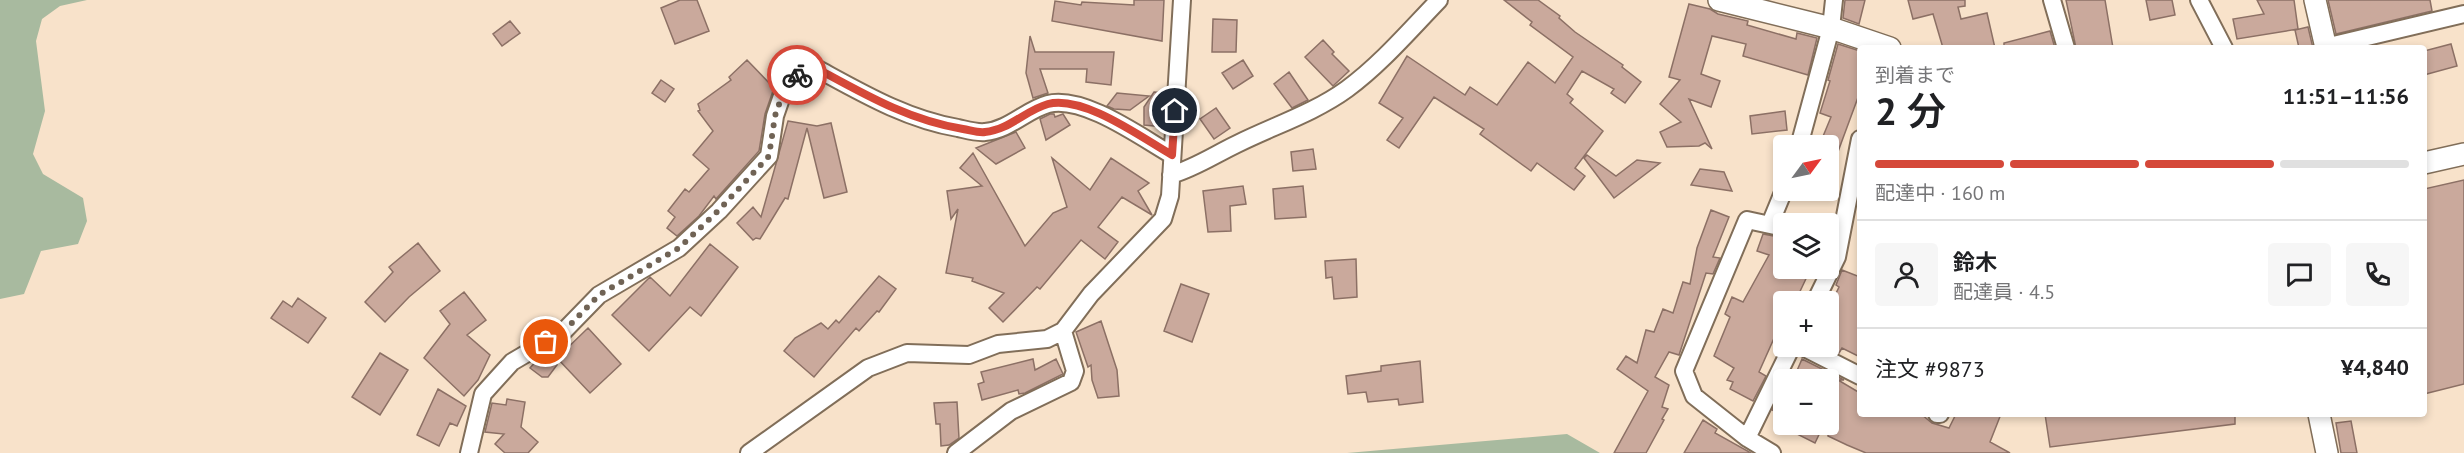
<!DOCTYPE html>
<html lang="ja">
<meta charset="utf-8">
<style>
:root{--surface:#fff;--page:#f6f6f6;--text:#202124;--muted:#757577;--line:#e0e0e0;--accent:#d54839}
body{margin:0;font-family:"PT Sans","Noto Sans JP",sans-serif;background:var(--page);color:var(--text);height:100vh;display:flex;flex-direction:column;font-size:22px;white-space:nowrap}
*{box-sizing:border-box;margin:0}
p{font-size:20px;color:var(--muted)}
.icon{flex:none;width:33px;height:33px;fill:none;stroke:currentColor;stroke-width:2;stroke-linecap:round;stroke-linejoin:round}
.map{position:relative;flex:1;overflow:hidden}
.side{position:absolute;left:1857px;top:45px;width:570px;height:372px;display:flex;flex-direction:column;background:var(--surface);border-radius:6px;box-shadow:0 3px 9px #0003}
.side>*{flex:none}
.needle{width:39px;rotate:57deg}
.controls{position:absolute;left:1773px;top:135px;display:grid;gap:12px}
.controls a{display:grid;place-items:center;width:66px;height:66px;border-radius:6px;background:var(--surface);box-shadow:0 3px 9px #0003;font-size:30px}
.pin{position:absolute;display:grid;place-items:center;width:51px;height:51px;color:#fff;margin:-26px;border:3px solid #fff;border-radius:50%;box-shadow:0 2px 6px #0007}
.courier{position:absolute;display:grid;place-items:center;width:60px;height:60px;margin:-30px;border:4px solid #d54839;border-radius:50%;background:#fff;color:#222;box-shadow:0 2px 8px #0007}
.head em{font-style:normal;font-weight:600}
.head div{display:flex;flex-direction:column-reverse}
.head{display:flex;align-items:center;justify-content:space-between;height:102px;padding:0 18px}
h1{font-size:39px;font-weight:600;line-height:45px}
.bar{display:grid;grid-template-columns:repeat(4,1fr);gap:9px 6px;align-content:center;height:72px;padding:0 18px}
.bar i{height:8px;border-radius:4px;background:var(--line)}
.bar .active{background:var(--accent)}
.bar p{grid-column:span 4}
.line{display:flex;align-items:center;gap:15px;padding:0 18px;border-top:2px solid var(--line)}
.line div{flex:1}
.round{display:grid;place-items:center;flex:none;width:63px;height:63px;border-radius:6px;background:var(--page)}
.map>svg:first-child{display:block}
</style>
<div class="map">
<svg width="2464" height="453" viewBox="0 0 2464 453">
<rect width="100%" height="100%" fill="#f8e2ca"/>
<path fill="#a8ba9f" d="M0,0H87L60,6L42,19L36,41L45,111L33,154L43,174L83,198L87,221L78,244L41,251L24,294L0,299Z
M1567,434L1600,453H1347Z"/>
<path fill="#caa99c" stroke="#8c7065" stroke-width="1.5" d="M680,0H697L709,31L675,44L661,8Z
M1134,0H1164L1162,41L1052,21L1055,1L1081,5L1082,2L1134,5Z
M1504,0H1538L1560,16L1559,18L1575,32L1623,65L1622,67L1641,82L1625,103L1611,93L1614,89L1582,71L1567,94L1573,99L1570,103L1603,131L1575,168L1585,176L1574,190L1537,163L1531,171L1480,134L1484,129L1434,97L1399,148L1387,140L1403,118L1379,103L1407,56L1465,95L1470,87L1497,105L1528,62L1555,83L1573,57L1530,25L1532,22Z
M1845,0H1865L1859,24L1843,18Z
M1908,0H1965V6L1958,7L1961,19L1987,13L1995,48H1943L1933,14L1913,19Z
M2066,0H2105L2113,48H2076Z
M2146,0H2172L2175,15L2150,20Z
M2257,0H2294L2298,29L2237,39L2233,19L2264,14Z
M2328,0H2430L2432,11L2336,34Z
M1689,4L1710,9L1718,14L1748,21L1747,25L1796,39L1797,33L1817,38L1808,75L1743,56L1746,44L1712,36L1701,74L1720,81L1711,107L1689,99L1712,149L1705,143L1699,146L1667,147L1660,132L1681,122L1660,104L1680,80L1669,77Z
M1213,19L1237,20L1236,52H1212Z
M510,21L520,33L502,46L493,34Z
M2308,27L2313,48H2299L2295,30Z
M2050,31L2055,48H2004V43Z
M1030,36L1035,52H1114L1111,85L1086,82L1087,69H1040L1048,93L1033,98L1026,73Z
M1323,40L1334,52L1332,54L1349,71L1333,86L1305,57Z
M1838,44L1860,51V92L1829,176L1828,146H1819L1831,117L1820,113L1830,81L1828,80Z
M2451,44L2457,66L2424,75V51Z
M747,60L774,88L765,114L759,151L716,199L714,196L699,216L677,236L667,228L675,217L668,211L685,189L689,192L709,169L693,155L713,131L698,111L700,110L698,104L731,80L729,77Z
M1243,60L1253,76L1233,89L1222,73Z
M1289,72L1308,100L1292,108L1274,84Z
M661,80L674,89L665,102L652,93Z
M1154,92L1166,93L1164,127L1144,125V107Z
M1117,93L1149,96L1130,110L1114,109L1107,106Z
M1216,108L1230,128L1214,139L1200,119Z
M1785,111L1787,130L1752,134L1750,116Z
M1050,114H1054L1055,117L1063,114L1070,125L1046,140L1040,119Z
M788,121L817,126L831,123L847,192L824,198L807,128L788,199L785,198L760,239L756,238L753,240L737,223L753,207L761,217Z
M1016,132L1025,148L996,164L976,148Z
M1313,149L1316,169L1293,171L1291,152Z
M973,153L1025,246L1053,213L1067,207L1052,158L1090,190L1111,158L1149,183L1138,191L1152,215L1122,197L1098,227L1118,242L1105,259L1081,240L1040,289L1037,287L1003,322L989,308L1004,293L972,281L973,278L946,273L958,209L951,219L947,191L982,186L960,168Z
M1587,155L1616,176L1637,160L1660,163L1614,198L1584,158Z
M1700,169L1724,172L1732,191L1691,185Z
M2464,180V384L2424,394V189Z
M1243,186L1246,204L1230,206L1231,231L1208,232L1203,191Z
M1303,186L1306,217L1275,219L1273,189Z
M1711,210L1729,217L1713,257L1720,258L1713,274L1706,273L1679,355L1669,352L1655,377L1669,385L1662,407L1668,409L1662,419L1664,420L1646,453H1614L1648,391L1617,369L1626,356L1637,363L1646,330L1654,332L1663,309L1673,313L1683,282L1690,284L1697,248Z
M1763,234L1784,238V268H1811L1795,302H1784V316L1759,372L1766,376L1753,401L1730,389L1733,382L1727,380L1734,368L1714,356L1730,317L1725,314L1732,297L1743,302L1769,255L1757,251Z
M418,243L440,271L409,297L385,322L365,302L393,272L389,267Z
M710,244L738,267L701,316L690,307L649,351L612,315L650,277L670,296Z
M1356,259L1357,297L1334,299L1332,277L1326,278L1325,261Z
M1842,270L1860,277V357L1842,348L1839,353L1828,348V310L1839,287L1836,285Z
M879,276L896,289L879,312L877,311L859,331L856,328L814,377L784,351L795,338L821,323L828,329L836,320L839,323Z
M1181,284L1209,294L1192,342L1164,331Z
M464,292L486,320L467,335L490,355L478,380L464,396L424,358L450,324L440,311Z
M298,298L326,318L308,343L271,318L283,301L292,307Z
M1101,321L1117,370L1119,396L1098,398L1092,380L1091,365L1088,367L1076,332Z
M588,328L621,364L590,393L557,358Z
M380,353L408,370L380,415L352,397Z
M544,355L557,365L548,377H542L530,368L537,360Z
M1033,359L1035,370L1056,359L1063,374L1025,393L1019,394L1018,390L982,400L978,384L984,382L981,372Z
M1802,359L1844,380H1838L1860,393V414H1921L1932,423L1949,428L1956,414H2001L1990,442L2010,453H1866L1847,445L1828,436V380H1793Z
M1420,361L1423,402L1399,405L1398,399L1368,402L1366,392L1348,394L1346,376L1381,371V366Z
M1784,387V416L1772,410Z
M438,389L466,406L457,426L450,423L439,446L417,435Z
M507,399L525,402L521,427L538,442L528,453H505L495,444L504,434L485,432L492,403L506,405Z
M957,402L959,438L949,445L941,446L940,424H936L934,403Z
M2045,414H2235V424L2050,447Z
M1703,420L1717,429L1715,433L1751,453H1684Z
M2351,421L2357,453H2341L2336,423Z
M1777,424H1824L1815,443Z"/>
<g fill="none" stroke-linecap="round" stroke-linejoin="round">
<g stroke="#816e59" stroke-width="20">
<path id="minor" d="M2052,0L2066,48
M2199,0L2224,48
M2325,47L2464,14
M1799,146L1831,28L1834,0
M1171,175C1195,168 1214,155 1237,144C1273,126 1314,113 1347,89C1381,64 1410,30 1439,0
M1770,224L1784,190
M1815,302L1837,257L1860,139
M1801,346L1860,376
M1937,414H1940
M1747,438L1792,346
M469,453L483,394L512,362L563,332L599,295L679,248L719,211L769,156L775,116L785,87L798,74L816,68C862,93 906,119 958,128C967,130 977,133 985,132C1009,130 1026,110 1048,104C1084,95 1142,138 1172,155
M749,453L868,368L907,353L969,355L998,344L1047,339L1063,331L1091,294L1163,219L1170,196L1182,0
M956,453L1011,411L1071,382L1075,371L1063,331
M1772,453L1747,438L1694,396L1684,371L1747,220L1784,228"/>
</g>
<g stroke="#816e59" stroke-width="24">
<path id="tertiary" d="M1719,0L1831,28L1890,48
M2315,0L2326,48
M2424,163L2464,154
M2319,414L2327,453"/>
</g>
<use href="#minor" stroke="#fff" stroke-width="16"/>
<use href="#tertiary" stroke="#fff" stroke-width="21"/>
</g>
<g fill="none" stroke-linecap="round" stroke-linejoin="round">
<path stroke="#706355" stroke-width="6" stroke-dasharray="0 10.8" d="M546,342L563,332L599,295L679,248L719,210L769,156L775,116L785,87L797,75"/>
<path stroke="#d54839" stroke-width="8" d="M797,75L816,68C864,94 908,120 963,129C970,130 978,133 985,132C1009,130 1026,110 1048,104C1084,95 1142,138 1172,155L1175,111"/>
</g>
</svg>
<div class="controls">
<a><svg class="needle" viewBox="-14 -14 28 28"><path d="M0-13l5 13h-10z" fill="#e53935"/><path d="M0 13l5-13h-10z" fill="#757577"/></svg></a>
<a><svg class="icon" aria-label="layers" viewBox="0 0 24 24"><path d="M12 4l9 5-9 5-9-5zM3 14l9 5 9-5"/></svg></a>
<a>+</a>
<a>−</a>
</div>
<div class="pin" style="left:546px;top:342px;background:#ea580c"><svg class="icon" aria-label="bag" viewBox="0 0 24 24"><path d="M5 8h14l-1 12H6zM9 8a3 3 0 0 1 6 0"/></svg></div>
<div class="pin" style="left:1175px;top:111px;background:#1f2937"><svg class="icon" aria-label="home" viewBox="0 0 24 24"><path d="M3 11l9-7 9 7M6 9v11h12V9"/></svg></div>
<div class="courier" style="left:797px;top:75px"><svg class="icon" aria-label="bike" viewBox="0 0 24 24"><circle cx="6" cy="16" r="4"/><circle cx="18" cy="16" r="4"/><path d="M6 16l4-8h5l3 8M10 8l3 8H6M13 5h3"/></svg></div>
<section class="side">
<div class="head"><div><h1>2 分</h1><p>到着まで</p></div><em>11:51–11:56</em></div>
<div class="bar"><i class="active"></i><i class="active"></i><i class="active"></i><i></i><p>配達中 · 160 m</p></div>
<div class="line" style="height:108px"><a class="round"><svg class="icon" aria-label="person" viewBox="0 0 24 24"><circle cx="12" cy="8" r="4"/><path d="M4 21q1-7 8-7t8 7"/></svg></a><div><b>鈴木</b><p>配達員 · 4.5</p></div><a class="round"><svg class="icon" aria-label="chat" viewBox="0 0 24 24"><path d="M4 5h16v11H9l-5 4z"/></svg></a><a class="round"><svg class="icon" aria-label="phone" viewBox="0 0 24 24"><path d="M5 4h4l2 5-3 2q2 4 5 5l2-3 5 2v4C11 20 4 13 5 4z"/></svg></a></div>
<div class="line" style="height:78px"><div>注文 #9873</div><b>¥4,840</b></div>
</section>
</div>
